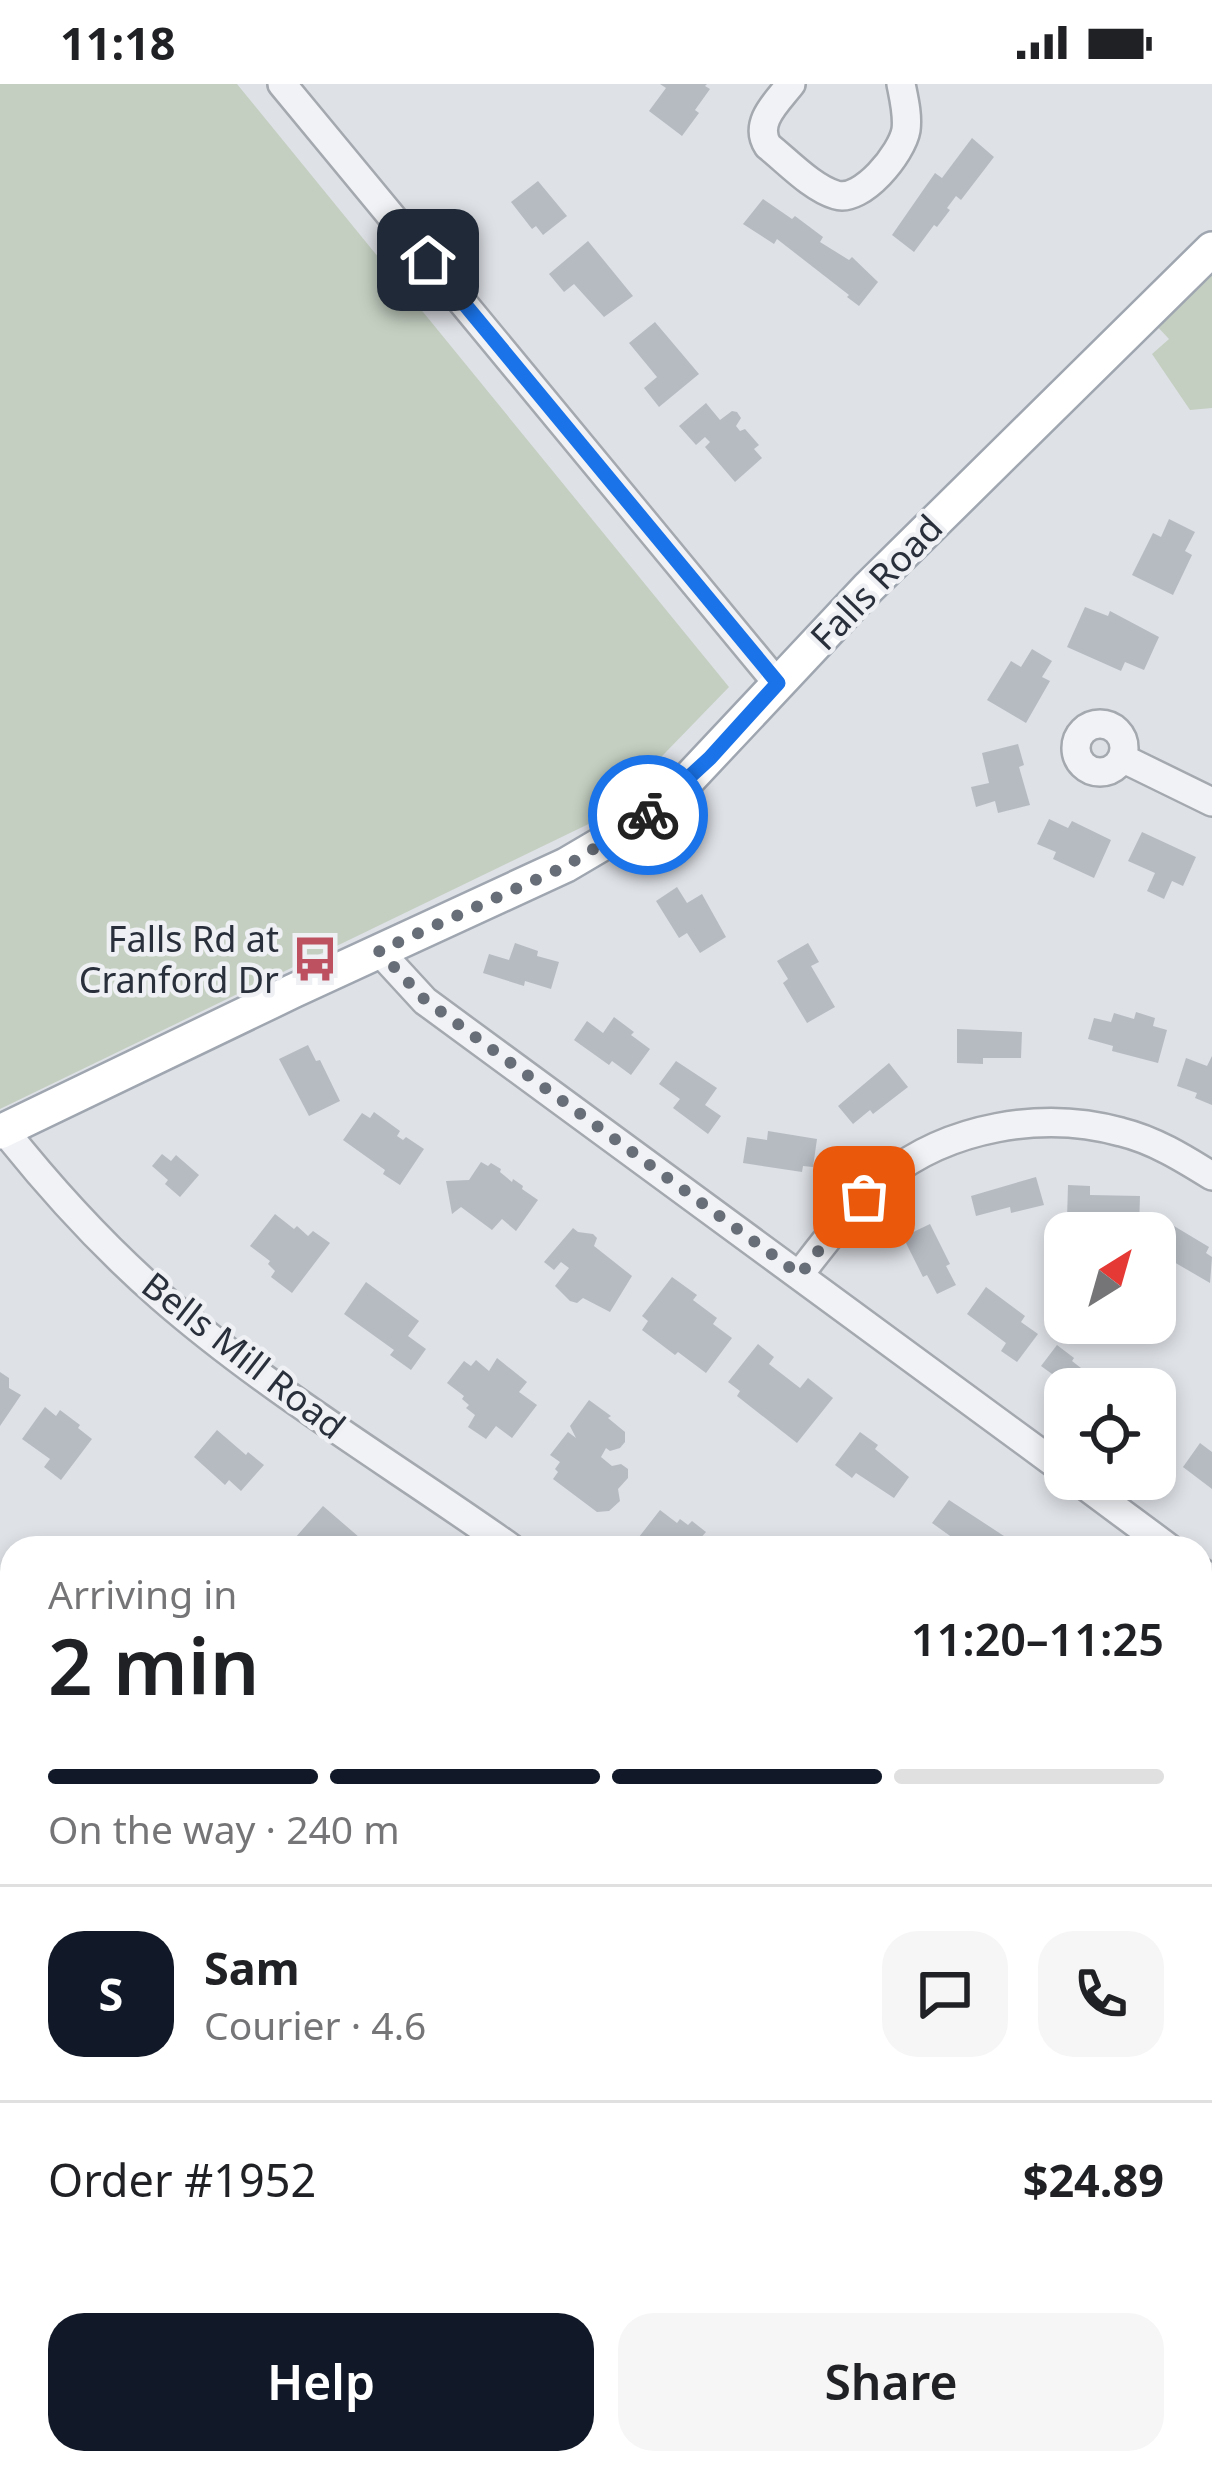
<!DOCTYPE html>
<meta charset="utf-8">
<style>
:root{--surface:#fff;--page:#f6f6f6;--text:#202124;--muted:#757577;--line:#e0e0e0;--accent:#111827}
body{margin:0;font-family:"Noto Sans",sans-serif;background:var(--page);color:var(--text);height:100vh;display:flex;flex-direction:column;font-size:45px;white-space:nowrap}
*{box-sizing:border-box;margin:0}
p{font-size:39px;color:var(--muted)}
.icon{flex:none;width:66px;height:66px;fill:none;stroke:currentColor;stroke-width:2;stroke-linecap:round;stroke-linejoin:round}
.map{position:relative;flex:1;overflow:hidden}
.side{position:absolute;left:0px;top:1452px;width:1212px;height:939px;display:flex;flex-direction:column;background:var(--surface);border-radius:36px 36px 0 0;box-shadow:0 6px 18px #0003}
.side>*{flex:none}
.needle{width:78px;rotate:37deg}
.fabs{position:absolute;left:1044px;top:1128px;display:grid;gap:24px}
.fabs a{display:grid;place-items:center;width:132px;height:132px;border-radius:24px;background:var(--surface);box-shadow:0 6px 18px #0003;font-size:60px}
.pin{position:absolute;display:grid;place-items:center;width:102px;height:102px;color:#fff;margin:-51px;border-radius:24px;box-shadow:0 6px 18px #0006}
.courier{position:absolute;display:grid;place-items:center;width:120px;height:120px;margin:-60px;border:9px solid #1a73e8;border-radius:50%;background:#fff;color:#222;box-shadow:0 3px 15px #0007}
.head em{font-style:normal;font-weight:600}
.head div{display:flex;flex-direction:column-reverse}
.head{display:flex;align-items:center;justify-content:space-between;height:204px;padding:0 48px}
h1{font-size:78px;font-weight:600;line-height:90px}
.bar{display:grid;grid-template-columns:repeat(4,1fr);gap:18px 12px;align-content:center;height:144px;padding:0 48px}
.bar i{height:15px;border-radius:9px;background:var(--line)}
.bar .selected{background:var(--accent)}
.bar p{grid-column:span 4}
.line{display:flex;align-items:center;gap:30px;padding:0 48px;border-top:3px solid var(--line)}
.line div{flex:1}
.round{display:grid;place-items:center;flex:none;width:126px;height:126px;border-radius:36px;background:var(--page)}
.action{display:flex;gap:24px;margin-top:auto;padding:24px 48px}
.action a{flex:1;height:138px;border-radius:36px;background:var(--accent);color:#fff;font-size:48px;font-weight:600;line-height:138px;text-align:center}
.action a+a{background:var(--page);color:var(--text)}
.status{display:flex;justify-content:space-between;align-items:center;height:84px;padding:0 60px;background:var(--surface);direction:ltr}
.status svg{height:33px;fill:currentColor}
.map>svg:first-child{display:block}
</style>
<div class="status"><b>11:18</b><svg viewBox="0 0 49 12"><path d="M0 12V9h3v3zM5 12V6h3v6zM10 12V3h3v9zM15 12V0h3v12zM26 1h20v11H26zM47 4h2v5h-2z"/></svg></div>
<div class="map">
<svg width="1212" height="2390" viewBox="0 0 1212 2390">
<rect width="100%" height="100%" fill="#dee1e6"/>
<path fill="#c4cfc1" d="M0,0H237L729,603L603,733L0,1025Z
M1212,183V324L1190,326L1152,270L1169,255L1153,238Z
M0,2154L12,2165V2331L0,2321Z
M667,2379H790L779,2390H661Z"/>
<path fill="#b6bbc2" d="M660,0H707L705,2L710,5L695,26L699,29L682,52L649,27L666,4Z
M972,54L994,73L961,116L956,112L947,124L950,126L937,143L934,141L914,168L892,151L935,89L942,94Z
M538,97L567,132L543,151L536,142L532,145L511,118Z
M763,115L792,135L795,132L823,153L820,158L849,176L852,173L878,198L859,222L847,213L849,211L777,155L774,160L743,140Z
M588,157L633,212L604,233L574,200L564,208L549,190Z
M655,238L699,290L659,323L644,304L657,293L629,259Z
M706,319L720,336L732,327L737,328L741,334L736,342L740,347L745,345L759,361L754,365L762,374L735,398L705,363L710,358L705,353L696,361L679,342Z
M1169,435L1195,448L1185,467L1192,471L1173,511L1132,491L1153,449L1161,453Z
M1085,523L1108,532L1110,527L1159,553L1144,586L1125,578L1121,587L1067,563Z
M1032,565L1052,577L1042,593L1050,597L1026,639L987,616L1011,577L1021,583Z
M1018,660L1024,681L1019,683L1030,721L998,729L995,717L976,723L971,703L989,699L982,669Z
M1049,735L1068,744L1072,737L1111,756L1094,794L1053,775L1056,768L1037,760Z
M1142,748L1196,773L1183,802L1172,797L1164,815L1147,807L1155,789L1128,777Z
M677,803L687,819L702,810L726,853L700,869L687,849L679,854L656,817Z
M515,859L538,867L537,872L559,878L551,905L525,897L524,902L483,889L489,870L509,876Z
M808,859L819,878L811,882L835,923L807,939L783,899L788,895L777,877Z
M1136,928L1155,934L1153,942L1167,946L1158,979L1112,967L1113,962L1088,955L1094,934L1111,938L1114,929L1134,935Z
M614,933L634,948L631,951L650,965L631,991L612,977L609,981L574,956L587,937L603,949Z
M957,945L1022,948L1021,974H983V980L957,979Z
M308,961L316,977L320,976L340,1017L309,1032L279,975Z
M1212,972V1021L1195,1014L1197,1009L1177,1002L1186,974L1207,982Z
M676,977L717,1004L705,1021L721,1032L708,1050L673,1024L680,1015L659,1000Z
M889,979L908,1003L873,1030L870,1026L853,1040L838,1022Z
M374,1028L400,1047L397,1052L403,1056L406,1053L424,1065L400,1101L383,1090L385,1086L343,1056L362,1029L370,1034Z
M768,1047L817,1055L813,1083L803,1082L802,1088L743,1079L747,1053L767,1056Z
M162,1070L171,1077L176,1071L199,1091L180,1113L165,1100L168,1096L152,1082Z
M481,1078L488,1082L491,1079L501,1085L500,1088L512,1098L513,1095L523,1102L522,1105L538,1116L516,1147L502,1135L492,1146L461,1123L452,1130L446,1097L469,1096Z
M1036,1093L1044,1121L1011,1129L1010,1123L976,1132L971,1112Z
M1068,1101L1090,1102V1111L1140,1112L1139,1143L1089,1142V1136L1067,1135Z
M275,1130L294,1145L297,1142L308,1152L313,1147L330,1159L292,1209L271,1193L275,1187L268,1180L270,1177L250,1162Z
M1169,1139L1209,1163L1206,1169L1212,1173L1210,1199L1155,1167V1162Z
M930,1140L950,1180L946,1182L956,1201L937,1210L927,1191L923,1193L903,1153Z
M573,1144L578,1148L593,1150L597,1154L594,1162L632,1192L610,1228L583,1214L577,1219L570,1217L555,1202L569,1184L561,1178L554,1186L544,1178Z
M672,1193L697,1211L693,1216L717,1234L713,1240L732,1254L706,1289L678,1268L675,1271L642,1246L648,1237L642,1232Z
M366,1198L419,1237L408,1252L426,1265L411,1286L390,1271L394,1266L344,1230Z
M986,1203L1025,1232L1021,1238L1038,1250L1017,1278L1001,1267L1006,1259L967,1230Z
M758,1260L774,1273L769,1280L800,1304L808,1294L833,1314L797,1359L737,1312L740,1307L728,1298Z
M1057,1261L1074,1274L1072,1277L1086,1288L1089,1284L1110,1299L1105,1305H1065V1308L1055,1300L1059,1295L1041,1282Z
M497,1274L527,1298L519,1308L537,1321L512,1354L496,1342L486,1355L468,1343L475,1331L466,1324L469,1321L462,1315L464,1312L447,1299L464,1277L471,1282L476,1276L489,1287Z
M0,1288L9,1294V1304L21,1311L0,1342Z
M589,1316L611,1332L608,1334L625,1348V1358L620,1364L610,1367L606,1364L601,1373L612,1382L621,1380L628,1385V1394L618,1405L620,1417L609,1427L597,1428L553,1395L558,1388L555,1385L560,1378L550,1371L568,1348L576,1354L570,1342Z
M45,1323L56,1332L60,1326L80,1341L78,1344L92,1355L61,1396L44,1383L50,1375L22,1355Z
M1155,1340L1176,1355L1155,1383Z
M217,1346L246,1371L248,1368L264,1381L241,1407L229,1396L225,1401L194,1373Z
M860,1348L878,1361L875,1365L909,1393L894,1414L856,1389L852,1394L835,1381Z
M1200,1359L1212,1368V1405L1183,1383Z
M949,1416L1004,1452L995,1464H967L932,1439Z
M323,1422L367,1460L363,1464H307L295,1454Z
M660,1426L677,1439L680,1435L688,1441L692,1437L706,1448L699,1456L709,1464H635L632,1462Z
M127,1453L164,1459L163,1464H125Z
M1200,1752L1212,1763V1783L1200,1796Z
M12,1832V1888L3,1903L0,1901V1853Z"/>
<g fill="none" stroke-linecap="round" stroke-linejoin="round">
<g stroke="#a4a8af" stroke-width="32">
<path id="minor" d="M282,0L778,600
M791,0C777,18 753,39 768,62C787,77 812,104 836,111C862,119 902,69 906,46C908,31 904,15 901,0
M1076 664a24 24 0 1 1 48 0a24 24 0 1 1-48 0Z
M1122,674L1212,718
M379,867L425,917L1065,1387
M4,1046C50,1104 105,1164 161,1213C269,1307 394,1381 511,1464
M799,1191C826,1157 851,1122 885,1094C948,1043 1043,1026 1121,1048C1154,1056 1183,1074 1212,1092
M1076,1395L1169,1464
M1200,1487L1212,1496
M1200,1897L1212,1883
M1200,1971L1212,1980
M252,2390L255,2379"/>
</g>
<g stroke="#9fa6b0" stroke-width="38">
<path id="major" d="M0,1048L293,907L566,781L639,738L684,700L868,504L1212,165"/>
</g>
<use href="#minor" stroke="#f1f2f5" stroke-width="27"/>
<use href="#major" stroke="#fff" stroke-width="33"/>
</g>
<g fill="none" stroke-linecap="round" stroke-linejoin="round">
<path stroke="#686e77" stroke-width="12" stroke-dasharray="0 21.6" d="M648,731L566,782L379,867L425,916L800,1191L836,1144L864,1113"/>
<path stroke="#1a73e8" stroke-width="15" d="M428,176L778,599L710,674L648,731"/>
</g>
<defs>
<g id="bus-bare" transform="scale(3.6)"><path d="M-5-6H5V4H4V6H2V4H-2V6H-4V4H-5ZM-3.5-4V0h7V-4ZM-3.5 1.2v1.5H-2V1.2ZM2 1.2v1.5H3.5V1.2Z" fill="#be5160" stroke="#eef0f4" stroke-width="2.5" paint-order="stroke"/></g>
</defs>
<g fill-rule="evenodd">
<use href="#bus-bare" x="315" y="875"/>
</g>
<g text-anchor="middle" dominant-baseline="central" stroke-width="9" stroke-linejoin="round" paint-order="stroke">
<g font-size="36" fill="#29303b" stroke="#eef0f4">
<text transform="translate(876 498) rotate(-46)">Falls Road</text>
<text transform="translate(244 1271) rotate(38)">Bells Mill Road</text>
</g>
<g font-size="36" fill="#29303b" stroke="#eef0f4" text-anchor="end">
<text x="279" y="854">Falls Rd at<tspan x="279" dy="41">Cranford Dr</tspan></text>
</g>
</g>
</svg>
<div class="fabs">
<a><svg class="needle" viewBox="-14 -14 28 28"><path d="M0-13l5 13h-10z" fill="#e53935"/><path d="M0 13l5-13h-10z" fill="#757577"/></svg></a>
<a><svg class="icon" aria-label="locate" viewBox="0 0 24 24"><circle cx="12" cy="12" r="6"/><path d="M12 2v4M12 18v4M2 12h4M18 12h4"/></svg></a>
</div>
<div class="pin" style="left:864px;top:1113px;background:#ea580c"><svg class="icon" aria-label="bag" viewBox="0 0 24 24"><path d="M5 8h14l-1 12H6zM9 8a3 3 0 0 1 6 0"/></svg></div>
<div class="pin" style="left:428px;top:176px;background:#1f2937"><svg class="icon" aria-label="home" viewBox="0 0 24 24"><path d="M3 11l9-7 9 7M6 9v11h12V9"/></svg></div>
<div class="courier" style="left:648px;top:731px"><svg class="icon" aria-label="bike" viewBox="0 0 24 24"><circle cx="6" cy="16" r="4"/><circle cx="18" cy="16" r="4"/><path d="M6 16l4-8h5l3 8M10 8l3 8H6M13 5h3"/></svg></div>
<section class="side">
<div class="head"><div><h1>2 min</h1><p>Arriving in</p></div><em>11:20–11:25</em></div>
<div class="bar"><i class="selected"></i><i class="selected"></i><i class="selected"></i><i></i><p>On the way · 240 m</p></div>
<div class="line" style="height:216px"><b class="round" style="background:var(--accent);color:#fff">S</b><div><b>Sam</b><p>Courier · 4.6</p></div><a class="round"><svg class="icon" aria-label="chat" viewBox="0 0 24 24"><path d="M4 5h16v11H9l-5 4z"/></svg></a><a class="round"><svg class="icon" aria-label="phone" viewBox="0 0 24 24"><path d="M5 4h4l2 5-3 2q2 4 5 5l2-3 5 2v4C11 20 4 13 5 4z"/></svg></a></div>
<div class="line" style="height:156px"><div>Order #1952</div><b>$24.89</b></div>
<div class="action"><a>Help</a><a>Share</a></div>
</section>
</div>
